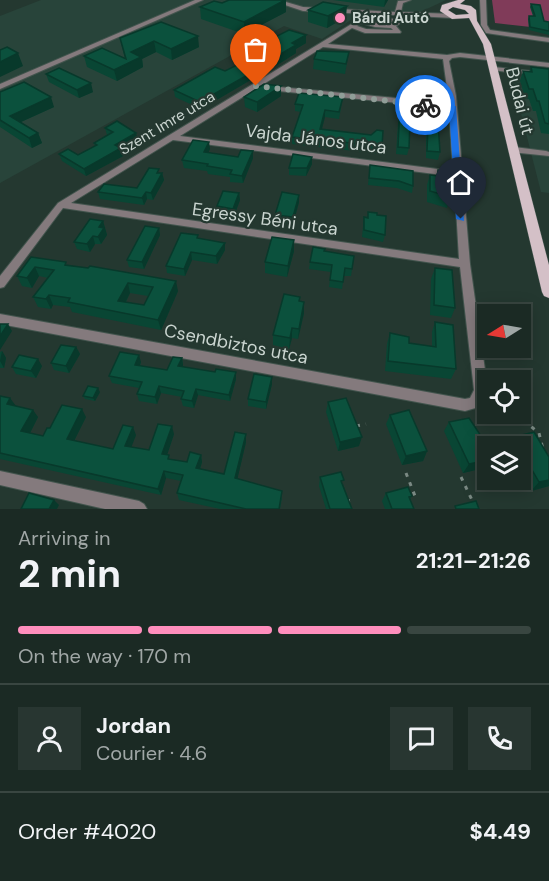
<!DOCTYPE html>
<meta charset="utf-8">
<style>
:root{--surface:#1b2a24;--page:#283631;--text:#f1f3f6;--muted:#a0a7a6;--line:#394641;--accent:#fe8ebc}
body{margin:0;font-family:"DM Sans",sans-serif;background:var(--page);color:var(--text);height:100vh;display:flex;flex-direction:column;font-size:22px;white-space:nowrap}
*{box-sizing:border-box;margin:0}
p{font-size:20px;color:var(--muted)}
.icon{flex:none;width:33px;height:33px;fill:none;stroke:currentColor;stroke-width:2;stroke-linecap:round;stroke-linejoin:round}
.map{position:relative;height:509px;overflow:hidden}
.panel{display:flex;flex-direction:column;background:var(--surface);flex:1}
.panel>*{flex:none}
.needle{width:39px;rotate:259deg}
.fabs{position:absolute;left:477px;top:304px;display:grid;gap:12px}
.fabs a{display:grid;place-items:center;width:54px;height:54px;border-radius:0px;background:var(--surface);box-shadow:0 3px 15px #0003,0 0 0 2px var(--line);font-size:30px}
.pin{position:absolute;display:grid;place-items:center;width:51px;height:51px;color:#fff;margin:-62px -26px;border-radius:50% 50% 50% 0;rotate:-45deg;box-shadow:0 0 6px #0007}
.pin .icon{rotate:45deg}
.courier{position:absolute;display:grid;place-items:center;width:60px;height:60px;margin:-30px;border:4px solid #1a73e8;border-radius:50%;background:#fff;color:#222;box-shadow:0 2px 8px #0007}
.headline em{font-style:normal;font-weight:700}
.headline div{display:flex;flex-direction:column-reverse}
.headline{display:flex;align-items:center;justify-content:space-between;height:102px;padding:0 18px}
h1{font-size:39px;font-weight:700;line-height:45px}
.bar{display:grid;grid-template-columns:repeat(4,1fr);gap:9px 6px;align-content:center;height:72px;padding:0 18px}
.bar i{height:8px;border-radius:4px;background:var(--line)}
.bar .current{background:var(--accent)}
.bar p{grid-column:span 4}
.line{display:flex;align-items:center;gap:15px;padding:0 18px;border-top:2px solid var(--line)}
.line div{flex:1}
.round{display:grid;place-items:center;flex:none;width:63px;height:63px;border-radius:0px;background:var(--page)}
.map>svg:first-child{display:block}
</style>
<div class="map">
<svg width="549" height="509" viewBox="0 0 549 509">
<rect width="100%" height="100%" fill="#243830"/>
<path fill="#28443a" d="M41,0H446L418,13L366,10L322,39L284,26L0,183V16Z
M511,74L549,78V193L541,192Z"/>
<path fill="#803b59" d="M492,0H549V29L495,23Z"/>
<g fill="none" stroke-linecap="round" stroke-linejoin="round">
<g stroke="#42544d" stroke-width="2">
<path id="minor" d="M195,0H203L0,89V84Z
M270,0H279L303,7L395,12L398,1L411,0L403,3L401,12L453,14L456,16L453,18L375,14L365,20L375,23L385,17L401,21V23L396,26L401,32L400,33H365L352,28L328,44L447,55L460,53L549,63V67L460,57L452,58L449,61L456,96L470,264L488,391L479,407L465,411L0,324V314L465,399L470,398L474,390L460,267L63,208L4,287L0,288V276L58,203L368,14L303,11ZM386,21L394,23L381,24ZM361,23L375,27L391,28L393,30L366,29L357,26ZM323,47L443,59L449,103L268,86L264,88L268,90L449,108L453,171L180,136ZM173,140L450,176L454,174L459,259L71,203Z
M480,0H486L487,25L490,30L549,38V42L486,33L481,25Z
M494,67L549,73V77L492,70V68Z
M514,147L546,151L549,152V156L511,152L510,150Z
M0,471L139,501L144,504L147,509H105L0,485Z"/>
</g>
<g stroke="#42544d" stroke-width="1">
<path id="major" d="M458,0H465L460,4L471,6L476,10L477,21L491,44L549,265V298L544,296L542,292L483,44L469,18L452,19L440,11L442,5ZM453,7L465,10L469,14L456,15L448,10Z"/>
</g>
<path stroke="#7a8983" stroke-width="3" stroke-dasharray="4 6" stroke-linecap="butt" d="M516,414L539,433L543,449
M356,426L366,424
M406,473L415,496
M461,477L472,500
M346,501L353,500"/>
<use href="#minor" fill="#847a7d" fill-rule="evenodd"/>
<use href="#major" fill="#d4c0c7" fill-rule="evenodd"/>
</g>
<path fill="#094634" fill-rule="evenodd" d="M286,0V12L244,34L201,19L200,7L222,3Z
M333,0H388L384,7Z
M531,4L544,21L549,22V35L529,30L528,19L529,16H533L530,7Z
M308,10L346,17L327,28L308,22Z
M306,35V43L296,49V53L274,67L254,59V51L267,44V41Z
M120,38L199,47L172,60L156,52L142,59L143,67L117,81L87,67L84,56L125,59Z
M349,52L345,74L313,69L314,59Z
M531,67L549,69V134L541,133L536,111H533L529,99L525,98L520,81L523,71L529,72Z
M225,71L254,78L201,109L175,97L174,90Z
M46,74L93,92L79,98L49,82Z
M0,92L54,107L21,122L38,133L42,143L32,148L0,127Z
M281,96L257,112L245,107L244,97Z
M343,97L339,119L325,117L321,130L382,146L381,154L292,144V137L301,112L295,111V104Z
M400,102L437,107L440,152L438,160L426,158V131L409,129V148L407,155L396,154L399,109Z
M105,128L138,140L121,150L123,156L86,176L62,161L59,154L78,155L95,146L94,143L107,135Z
M210,149L208,153L238,157L253,151V158L243,183L230,182V177L208,174L207,171L184,168L182,160Z
M312,157V164L306,176L289,175V168Z
M370,165L413,186L412,193L397,188L368,185Z
M438,170L450,197L447,208L427,202V185L430,175H436Z
M159,173H162L164,180L153,200L147,199L144,205L100,199L98,192L137,188Z
M239,193L240,200L234,216L218,214L217,206Z
M299,195V202L293,224L275,222V215Z
M377,215L385,235L383,242L362,237L364,217Z
M103,221L107,235L101,244H95L90,252L77,249L74,242Z
M159,228L160,235L144,269L129,267L127,260Z
M199,239L225,243V250L217,264L192,260L185,276L167,273L166,266Z
M294,240V251L287,277L265,273V262Z
M324,251L354,256L351,276H344L342,289L329,287L331,272L309,269L310,262Z
M31,257L68,265L178,291L161,330L72,312L70,307L53,305L51,309L38,307L33,297L48,278L39,276L32,288L22,286L17,276ZM130,293L148,296L144,305L126,302Z
M435,268L455,308L451,318L430,315L431,279Z
M300,302L304,313L298,339L292,338L289,349L273,345V335Z
M435,322L456,369L451,379L385,371L387,344L390,333L409,343L432,347V332Z
M76,347L80,354L69,373L54,370L51,363Z
M2,351L6,358L4,368H0V352Z
M182,358L183,365L182,367L215,372H236V379L230,401L198,395L194,408L183,406L181,399L182,397L161,393L157,404L139,401L137,394L139,388L112,383L109,376L141,362L140,366L167,370Z
M42,366L36,378L16,374L12,367Z
M272,384L266,409L248,406V399Z
M100,392L95,401L85,399L83,396Z
M0,396L16,406L38,417L30,433L43,436L50,428L86,417L74,441L113,449L136,435L131,447L149,450L174,434L167,455L170,459L187,462L201,455L202,462L200,469L224,474L246,434V442L237,479L282,498L280,509H220L179,500L177,493L181,481L166,478L161,495L0,459Z
M328,402L359,446L338,451L326,412Z
M390,415L427,451L423,461L402,465L386,424Z
M449,422L488,452V463L484,468L463,473L444,431Z
M513,437L549,486L531,491L520,472V447H507V446Z
M320,477L343,484L352,509H326L319,486Z
M386,493L412,496L410,499L414,509H385L382,501Z"/>
<path fill="#08392b" d="M286,0V12L244,34V22Z
M385,0H388L384,7Z
M347,6L346,17L327,28L328,16Z
M306,35V43L296,49V53L274,67V58L292,43Z
M198,36L199,47L172,60L171,49Z
M154,41L156,52L142,59L143,67L117,81L114,70L133,61L131,52Z
M18,53L23,66L0,77V62Z
M253,72L254,78L201,109L200,102Z
M91,83L93,92L79,98L77,90Z
M281,86V96L257,112V102Z
M51,97L54,107L14,125L10,116Z
M325,110V117L320,137V129Z
M38,133L42,143L32,148L29,138Z
M136,133L138,140L121,150L123,156L86,176L84,169L115,145Z
M209,142L210,149L205,159L204,152Z
M253,151V158L243,183L242,176Z
M312,157V164L306,176L307,168Z
M162,173L164,180L153,200L151,193Z
M146,192L147,199L144,205L142,198Z
M239,193L240,200L234,216L233,209Z
M299,195V202L293,224V217Z
M103,221L107,235L101,244L98,237L99,227Z
M159,228L160,235L144,269L142,262Z
M93,236L95,244L90,252L87,244Z
M294,240V251L287,277L288,266Z
M225,243V250L217,264L216,256Z
M191,252L192,260L185,276L184,269Z
M35,267L39,276L32,288L27,278Z
M176,281L178,291L161,330L158,320Z
M128,283L130,293L121,311L118,301Z
M49,295L53,305L51,309L46,299Z
M304,302V313L298,339L299,329Z
M8,324L12,331L0,350V336Z
M292,328V338L289,349L290,338Z
M76,347L80,354L69,373L66,366Z
M2,351L6,358L4,368L0,361Z
M139,355L141,362L137,372L135,365Z
M182,358L183,365L180,373L178,366Z
M38,359L42,366L36,378L31,371Z
M236,372V379L230,401L229,395Z
M272,377V384L266,409V402Z
M159,386L161,393L157,404L155,397Z
M98,388L100,392L95,401L93,398Z
M196,389L198,395L194,408L192,401Z
M10,398L16,406L7,404Z
M82,409L86,417L71,447L67,439Z
M33,410L38,417L27,439L21,431Z
M172,426L174,434L165,461L162,454Z
M133,427L136,435L129,453L125,446Z
M246,434V442L236,485L235,478Z
M362,437L359,446L338,451L340,442Z
M427,451L423,461L402,465L406,456Z
M201,455L202,462L198,475L196,468Z
M488,460V463L484,468L463,473L469,464Z
M164,471L166,478L161,495L158,489Z
M549,480V486L531,491L539,482Z
M54,500L59,505L57,509H49Z"/>
<path fill="#0b513d" stroke="#08392b" stroke-width="1.5" fill-rule="evenodd" d="M229,0H285L244,22L200,7L214,1L222,3Z
M323,2L347,6L328,16L308,10Z
M531,4L540,5L544,21L549,22V31L530,27L529,16H535Z
M161,22L198,36L171,49L154,41L131,52L141,57L114,70L84,56L102,48L126,59L120,38Z
M289,30L306,35L292,43L296,45L274,58L254,51L270,42L267,41Z
M7,47L18,53L0,62V50Z
M317,51L349,52L346,64L314,59Z
M237,65L253,72L200,102L174,90L215,67L225,71Z
M531,67L549,69V124L545,123L539,101H537L533,89H529L523,71L532,72Z
M59,68L91,83L77,90L46,74Z
M24,82L51,97L10,116L38,133L29,138L0,120V92Z
M264,84L281,86L257,102L244,97Z
M299,93L343,97L339,112L325,110L320,129L371,135L377,130L383,131L382,146L292,137L303,105L295,104Z
M400,102L437,107L440,152L427,151L428,124L410,122L409,148L398,147Z
M117,121L136,133L115,145L121,148L84,169L59,154L68,149L78,155L97,145L94,143L113,132L105,128Z
M193,140L209,142L204,152L238,157L241,150L253,151L242,176L230,174L232,170L207,166L208,164L182,160Z
M293,154L312,157L307,168H289Z
M370,165L413,171V186L399,181L369,178Z
M149,168L159,169L157,173H162L151,193L146,192L142,198L98,192L104,184L137,188Z
M438,170L448,171L450,197L430,191V175L438,176Z
M223,191L239,193L233,209L217,206Z
M282,192L299,195L293,217L275,215Z
M368,212L377,213V215L386,216L385,235L364,230V217L368,218Z
M90,219L103,221L99,227L104,228L98,237L93,236L87,244L74,242Z
M145,226L159,228L142,262L127,260Z
M181,233L198,235L197,238L225,243L216,256L191,252L184,269L166,266Z
M272,237L294,240L288,266L265,262Z
M313,247L325,249L324,251L354,256L352,269L345,268L343,282L330,280L332,265L310,262Z
M31,257L66,262L65,265L88,268L90,266L176,281L158,320L68,302L70,298L49,295L46,299L33,297L54,270L35,267L27,278L17,276ZM128,283L153,287L144,305L118,301Z
M435,268L452,270L455,308L434,305Z
M284,294L300,297L299,301L304,302L299,329L292,328L290,338L273,335Z
M435,322L453,325L456,369L388,361L390,333L409,337V343L436,347Z
M0,324H8L0,336Z
M61,345L76,347L66,366L51,363Z
M120,352L139,355L135,365L167,370L173,357L182,358L178,366L215,372L216,369L236,372L229,395L196,389L192,401L181,399L184,391L159,386L155,397L137,394L142,382L109,376Z
M19,355L38,359L31,371L12,367Z
M254,374L272,377L266,402L248,399Z
M88,386L98,388L93,398L83,396Z
M0,396L10,398L7,404L33,410L21,431L43,436L47,428H50L62,405L82,409L67,439L113,449L123,425L133,427L125,446L149,450L158,424L172,426L162,454L169,455L168,459L187,462L190,452L201,455L196,468L224,474L235,432L246,434L235,478L282,491L279,509H246L177,493L183,475L164,471L158,489L0,453Z
M346,398L362,437L340,442L328,402Z
M409,410L427,451L406,456L390,415Z
M469,418L483,439L488,452V460L469,464L449,422Z
M534,432L549,457V480L539,482L520,449V447H519L513,437Z
M341,472L344,480L341,481L352,509H330L320,477Z
M408,487L412,496L409,497L414,509H392L386,493Z
M29,493L54,500L49,509H21Z
M476,501L479,509H456L455,506Z"/>
<path fill="#1a73e8" d="M423,103L456,106L464,221L456,219L449,108L425,107Z"/>
<g fill="none" stroke-linecap="round" stroke-linejoin="round">
<path stroke="#909e98" stroke-width="6" stroke-dasharray="0 10.8" d="M256,86L425,105"/>
</g>
<circle fill="#fe8ebc" stroke="#243830" stroke-width="2" cx="340" cy="18" r="6"/>
<g text-anchor="middle" dominant-baseline="central" stroke-width="4.5" stroke-linejoin="round" paint-order="stroke">
<g font-size="15" font-weight="bold" fill="#cad5d0" stroke="#243830" text-anchor="start">
<text x="352" y="18">Bárdi Autó</text>
</g>
<g font-size="15" fill="#cad5d0" stroke="#243830">
<text transform="translate(167 123) rotate(-31)">Szent Imre utca</text>
</g>
<g font-size="18" fill="#cad5d0" stroke="#243830">
<text transform="translate(520 101) rotate(76)">Budai út</text>
<text transform="translate(316 139) rotate(7)">Vajda János utca</text>
<text transform="translate(265 219) rotate(8)">Egressy Béni utca</text>
<text transform="translate(236 344) rotate(11)">Csendbiztos utca</text>
</g>
</g>
</svg>
<div class="fabs">
<a><svg class="needle" viewBox="-14 -14 28 28"><path d="M0-13l5 13h-10z" fill="#e53935"/><path d="M0 13l5-13h-10z" fill="#a0a7a6"/></svg></a>
<a><svg class="icon" aria-label="locate" viewBox="0 0 24 24"><circle cx="12" cy="12" r="6"/><path d="M12 2v4M12 18v4M2 12h4M18 12h4"/></svg></a>
<a><svg class="icon" aria-label="layers" viewBox="0 0 24 24"><path d="M12 4l9 5-9 5-9-5zM3 14l9 5 9-5"/></svg></a>
</div>
<div class="pin" style="left:256px;top:86px;background:#ea580c"><svg class="icon" aria-label="bag" viewBox="0 0 24 24"><path d="M5 8h14l-1 12H6zM9 8a3 3 0 0 1 6 0"/></svg></div>
<div class="pin" style="left:461px;top:219px;background:#1f2937"><svg class="icon" aria-label="home" viewBox="0 0 24 24"><path d="M3 11l9-7 9 7M6 9v11h12V9"/></svg></div>
<div class="courier" style="left:425px;top:105px"><svg class="icon" aria-label="bike" viewBox="0 0 24 24"><circle cx="6" cy="16" r="4"/><circle cx="18" cy="16" r="4"/><path d="M6 16l4-8h5l3 8M10 8l3 8H6M13 5h3"/></svg></div>
</div>
<section class="panel">
<div class="headline"><div><h1>2 min</h1><p>Arriving in</p></div><em>21:21–21:26</em></div>
<div class="bar"><i class="current"></i><i class="current"></i><i class="current"></i><i></i><p>On the way · 170 m</p></div>
<div class="line" style="height:108px"><a class="round"><svg class="icon" aria-label="person" viewBox="0 0 24 24"><circle cx="12" cy="8" r="4"/><path d="M4 21q1-7 8-7t8 7"/></svg></a><div><b>Jordan</b><p>Courier · 4.6</p></div><a class="round"><svg class="icon" aria-label="chat" viewBox="0 0 24 24"><path d="M4 5h16v11H9l-5 4z"/></svg></a><a class="round"><svg class="icon" aria-label="phone" viewBox="0 0 24 24"><path d="M5 4h4l2 5-3 2q2 4 5 5l2-3 5 2v4C11 20 4 13 5 4z"/></svg></a></div>
<div class="line" style="height:78px"><div>Order #4020</div><b>$4.49</b></div>
</section>
